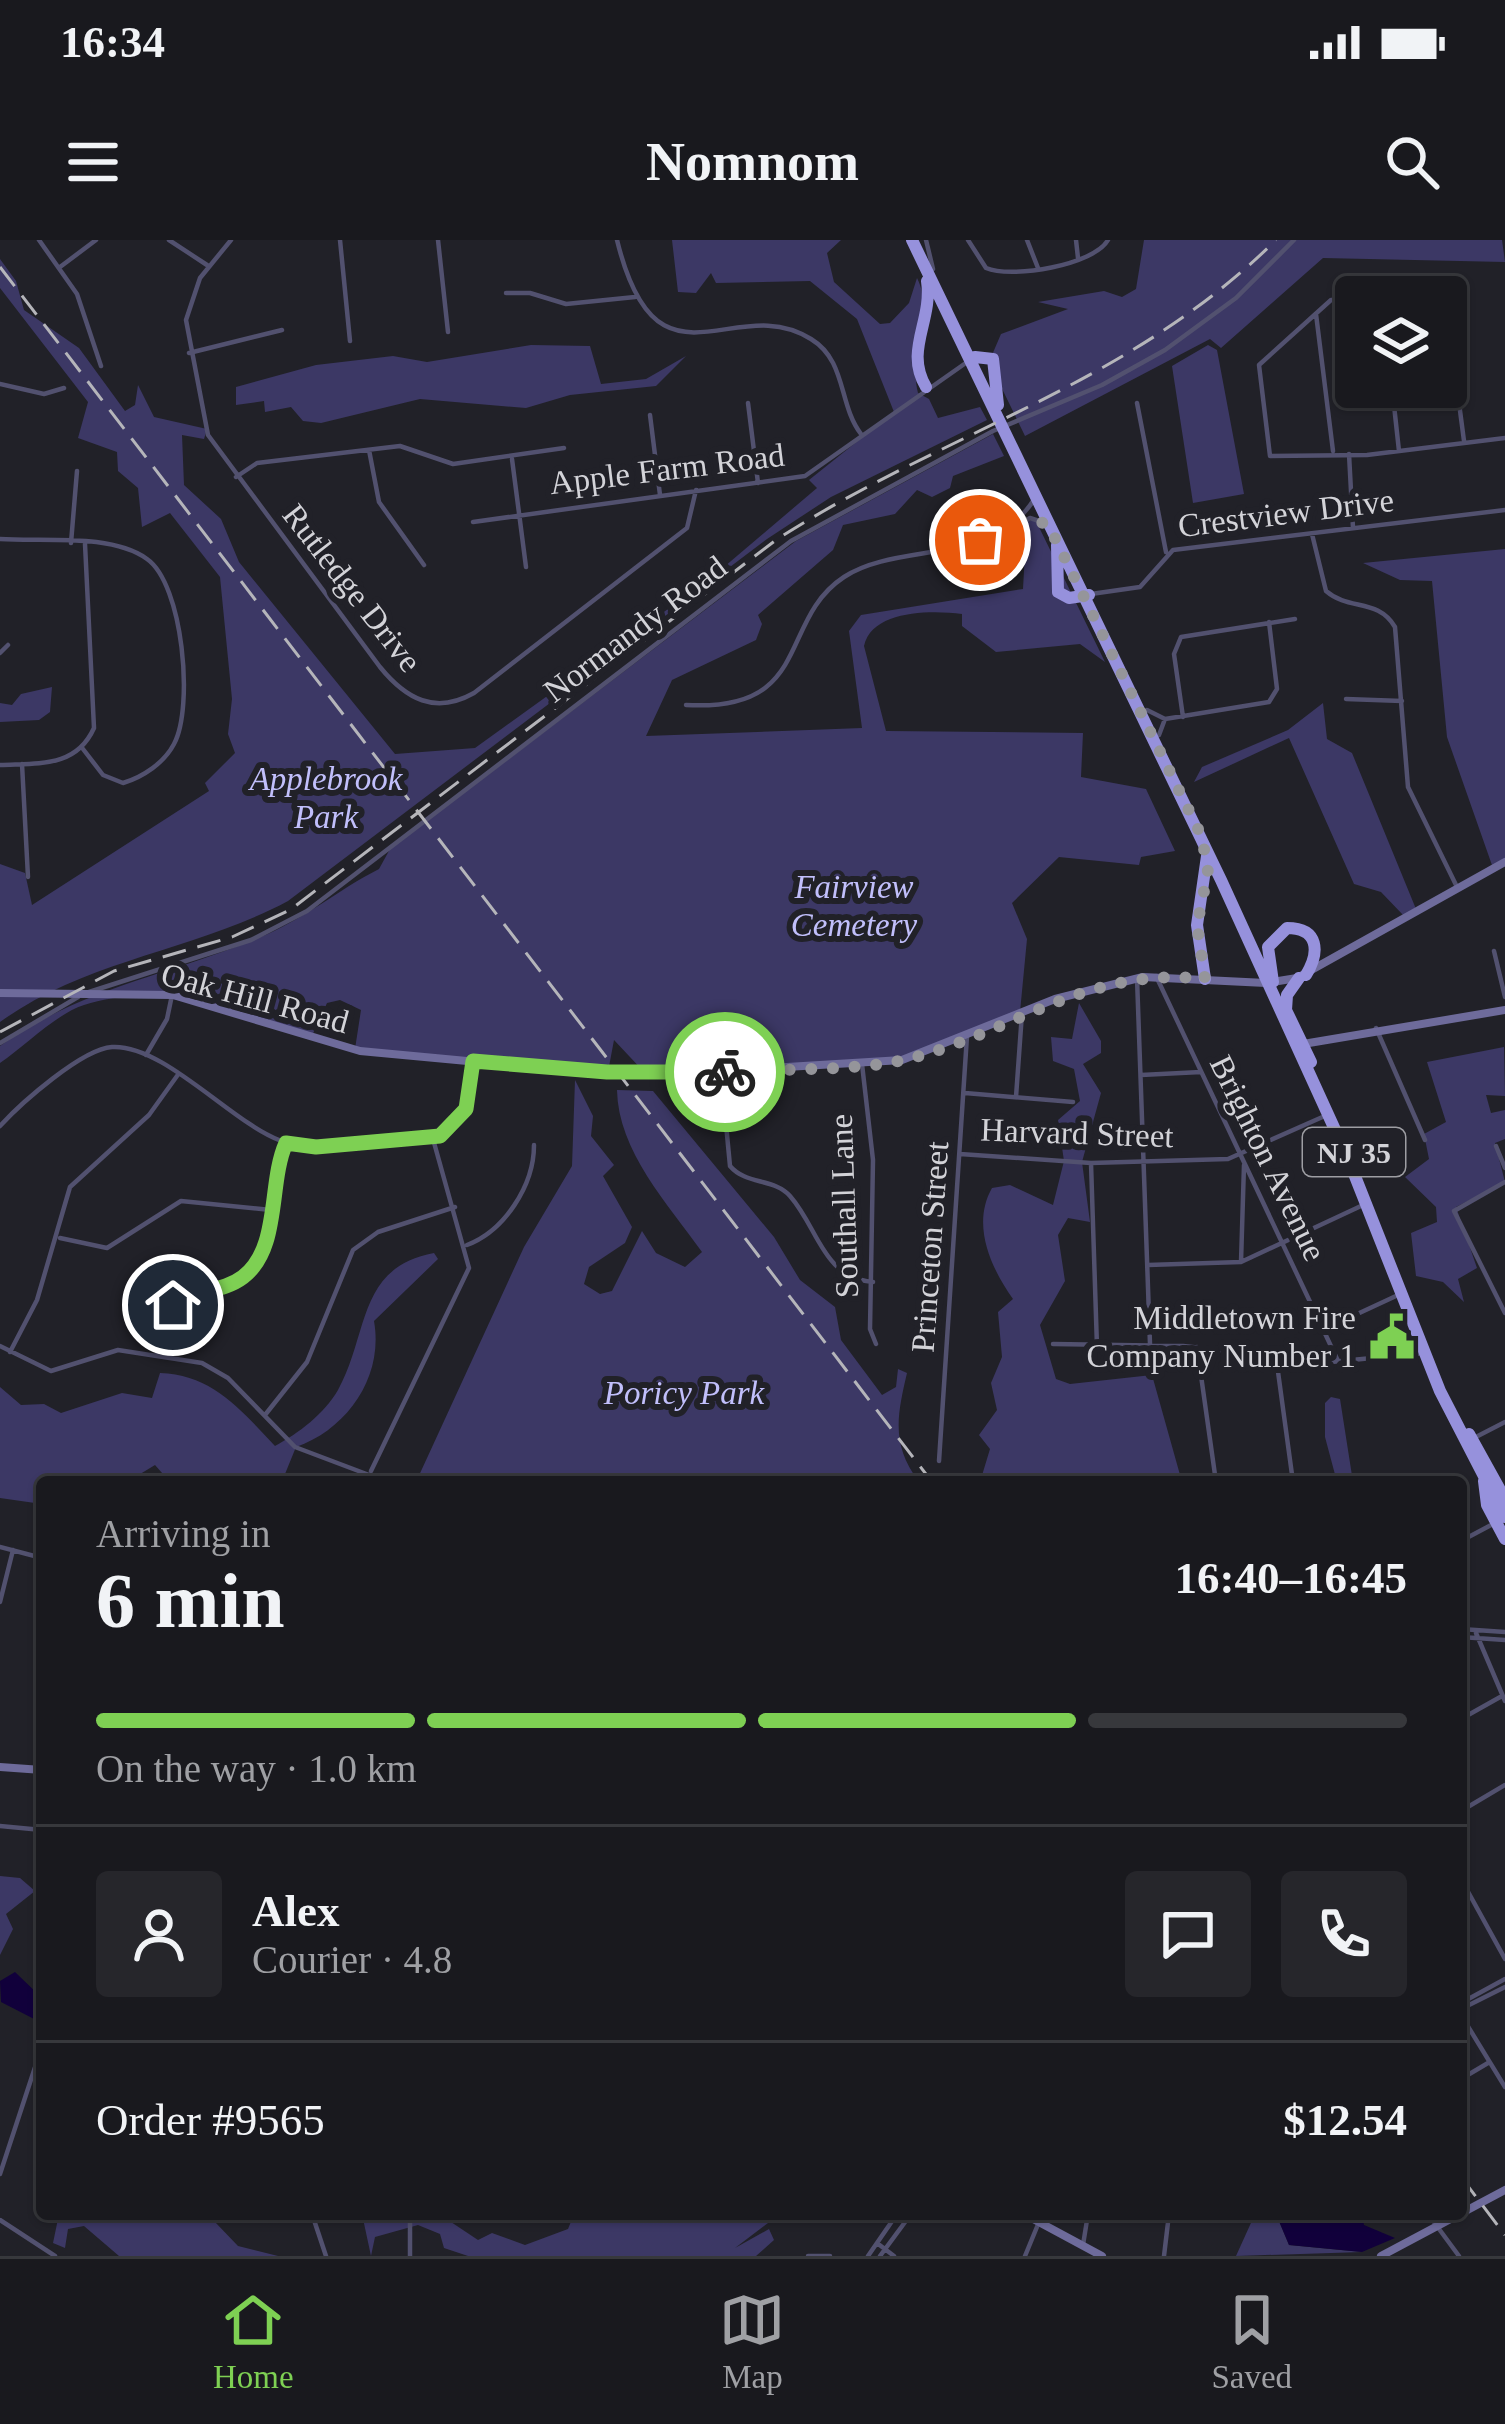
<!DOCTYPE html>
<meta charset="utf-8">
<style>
:root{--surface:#19191e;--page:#26262b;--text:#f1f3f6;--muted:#9fa0a4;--line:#37383c;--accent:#7ed053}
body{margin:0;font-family:"Times New Roman",serif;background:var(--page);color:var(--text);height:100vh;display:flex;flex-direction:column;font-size:45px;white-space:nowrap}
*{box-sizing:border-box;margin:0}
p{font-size:39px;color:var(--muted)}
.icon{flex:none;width:66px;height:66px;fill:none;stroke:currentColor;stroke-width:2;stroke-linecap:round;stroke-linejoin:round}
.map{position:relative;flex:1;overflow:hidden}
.drawer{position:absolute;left:36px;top:1236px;width:1431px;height:744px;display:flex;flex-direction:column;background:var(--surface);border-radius:12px;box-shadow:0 3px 9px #0004,0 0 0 3px var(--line)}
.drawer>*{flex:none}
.fabs{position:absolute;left:1335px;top:36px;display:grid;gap:24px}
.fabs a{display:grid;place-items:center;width:132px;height:132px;border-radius:12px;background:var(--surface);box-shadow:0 3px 9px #0004,0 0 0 3px var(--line);font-size:60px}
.pin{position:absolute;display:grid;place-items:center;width:102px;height:102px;color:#fff;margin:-51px;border:6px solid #fff;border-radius:50%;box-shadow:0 3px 12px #0007}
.courier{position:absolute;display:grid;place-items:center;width:120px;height:120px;margin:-60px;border:9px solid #7ed053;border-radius:50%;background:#fff;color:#222;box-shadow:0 3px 15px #0007}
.overview em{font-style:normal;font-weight:800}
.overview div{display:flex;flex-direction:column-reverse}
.overview{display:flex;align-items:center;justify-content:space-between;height:204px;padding:0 60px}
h1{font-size:78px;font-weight:800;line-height:90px}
.bar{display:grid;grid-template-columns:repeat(4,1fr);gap:18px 12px;align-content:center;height:144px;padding:0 60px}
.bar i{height:15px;border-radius:9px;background:var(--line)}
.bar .selected{background:var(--accent)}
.bar p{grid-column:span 4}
.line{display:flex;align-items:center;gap:30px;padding:0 60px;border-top:3px solid var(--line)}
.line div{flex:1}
.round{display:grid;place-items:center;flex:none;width:126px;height:126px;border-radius:12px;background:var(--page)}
.status{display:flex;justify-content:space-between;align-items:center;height:84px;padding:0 60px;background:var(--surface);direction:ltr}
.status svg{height:33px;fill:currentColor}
header{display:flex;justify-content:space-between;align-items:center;height:156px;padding:0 60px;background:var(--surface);font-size:54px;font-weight:800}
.tab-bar{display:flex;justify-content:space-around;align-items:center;height:168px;border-top:3px solid var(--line);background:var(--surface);font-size:33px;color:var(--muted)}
.tab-bar a{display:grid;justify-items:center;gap:6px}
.tab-bar .selected{color:var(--accent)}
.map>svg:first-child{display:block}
</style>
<div class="status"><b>16:34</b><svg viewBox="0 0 49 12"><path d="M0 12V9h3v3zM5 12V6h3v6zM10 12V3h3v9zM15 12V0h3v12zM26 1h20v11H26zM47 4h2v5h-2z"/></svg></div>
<header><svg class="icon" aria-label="menu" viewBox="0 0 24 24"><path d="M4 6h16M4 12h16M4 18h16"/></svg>Nomnom<svg class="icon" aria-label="search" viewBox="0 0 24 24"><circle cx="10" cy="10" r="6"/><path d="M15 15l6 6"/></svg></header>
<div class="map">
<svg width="1505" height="2016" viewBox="0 0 1505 2016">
<rect width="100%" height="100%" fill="#212128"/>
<path fill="#3c3865" d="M672,0H841L827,13L834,42L880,84L890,83L909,63L917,38C935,73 908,115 918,153L929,159L938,178L980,167L987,180L831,257L767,299L288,661C195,711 87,719 0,782V624L25,633L32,665L209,551L205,543L235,513L228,494L232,459L220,337L170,273L142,287L138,248L118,231L117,212L78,198L88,162L0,48V19L16,41L24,70L79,108L125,171L135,165L138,145L154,177L207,189L204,199L182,195L184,245L221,279L239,322L395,514L475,508L711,338L817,248L809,240L894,172L857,79L810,41L716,43L711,33L696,53L678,52Z
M1144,0H1502L1505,22L1323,18L1221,108L1210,99L1025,196L989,122L1001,94L1068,69L1038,62L1104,51L1122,57L1136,49Z
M531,105L590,106L601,144L646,139L686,116L656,146L570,155L526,168L420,159L321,183L303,181L291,167L265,172L264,161L236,165V147L316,125L393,116L427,122Z
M1208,105L1217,110L1244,254L1193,263L1172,126Z
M993,194L1004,216L953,236L950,248L932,257L917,250L895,274L843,285L833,310L758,375L762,384L756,400L672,440L646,496L862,488L849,391L861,375L1023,349L1025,312L1006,309L996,291L1020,280L1036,281L1105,422L1080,404L996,412L962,386V374C931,370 872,370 864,406L886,491L1083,493L1081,537L1146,549L1175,611L1141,617L1139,625L1059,617L1012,663L1027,699L1020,772L913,817L645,833L614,800L608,832L355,809L361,770L340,760L327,763L311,798C242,776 158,740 84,765C56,774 25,806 0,823V806C83,747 168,736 258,698C302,681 339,649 379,629L390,609L796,301Z
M1505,309V622L1493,628L1447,497L1432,341L1400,340L1363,323Z
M52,447L50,472L39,480L0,482V463L12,465L21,454Z
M1323,463L1327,499L1352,513L1416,669L1404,676L1381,652L1354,644L1289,498L1194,542L1202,527L1288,490Z
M1079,763L1101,801V813L1083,824L1101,853L1082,922L1090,982L1068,978L1058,995L1065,1041L1040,1085L1056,1139L1070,1144L1152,1135L1182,1242H980L990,1209L979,1195L997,1170L991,1143L1002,1117L998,1072L1013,1059C991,1028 971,985 992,948L1010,945L1053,965L1064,921L1058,880L1080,861L1074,829L1053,821L1051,797L1072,799Z
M1504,807L1505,856L1486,855L1491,873L1505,870V899L1495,903L1505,942L1456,967L1477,1028L1458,1039L1464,1062L1443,1042L1416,1036L1411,993L1437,982L1436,967L1405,937L1429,919L1424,894L1446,882L1427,822Z
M575,840L593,876L591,896L614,925L603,936L632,987L625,1003L589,1027L584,1044L600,1054L612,1051L642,991L656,1013L685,1027L702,1012C668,964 618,911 617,850L653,851L774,997L800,1040L835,1067L841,1100L882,1155L896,1147L898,1129L907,1133C897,1176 891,1205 919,1242H416L524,1007L572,926Z
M434,1013L438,1019L374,1081C384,1137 347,1189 296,1207L285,1234L292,1242H170L155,1225L127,1242H42V1264L0,1258V1147L21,1165L44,1164L61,1173L122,1153L152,1158L160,1133C213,1135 241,1170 275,1206C299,1193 324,1174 338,1150C369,1094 357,1027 434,1013Z
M1331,1157L1340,1159L1353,1242H1337L1325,1197V1163Z
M0,1636L20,1638L35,1651L6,1674L13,1689L0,1715Z
M59,1974H222L215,1982L238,2006L278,2016H119L84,1986L68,1989L65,2008L53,2003Z
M362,1974H425L429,1981L445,1978L478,2000L492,1993L525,2005L568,1989L574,1974H780L735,2008L769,1989L774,2000L756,2016H468L444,2008L440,1994L418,1985L375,1997L371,2016Z
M1255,1974H1276L1289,2005L1362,2012L1236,2016Z"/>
<path fill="#11003b" d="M15,1732L42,1758L38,1781L1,1762L0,1741Z
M1276,1974H1362L1364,1985L1395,1998L1362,2012L1289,2005Z"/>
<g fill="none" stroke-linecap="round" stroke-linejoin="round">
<path stroke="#52516f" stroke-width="4.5" d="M39,0L77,54L101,126
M169,0L207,25
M231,0L200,38L186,80L208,195L380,427C406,459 435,475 474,453L687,288L696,250
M340,0L350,101
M438,0L448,92
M617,0C657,163 734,50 811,99C847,121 838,164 861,194
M926,0L933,29
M968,0L986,28C1012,39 1094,25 1108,0
M1027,0L1038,28
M1076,0L1078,18
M60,27L96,0
M506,53H530L566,64L635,57
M1356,59L1331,60L1259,125L1270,216L1367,215L1505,198
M1446,64L1464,201
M1316,74L1333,211
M189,113L282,90
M0,144L44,154L64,148
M1392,147L1399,211
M748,163L758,243
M1137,163L1166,312
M650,175L660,255
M369,210L379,262L424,325
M1349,214L1353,288
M512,219L526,327
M236,237L257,223L400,206L453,224L564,208
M473,282L805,236L970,120
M996,290L1009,291L1030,278L1045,283
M1312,294L1326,351C1349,371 1378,358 1395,387L1408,547L1457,647
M0,299C43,302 111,293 147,319C183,344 194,467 174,504C164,523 143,537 123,543L103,535L83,509
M71,303L77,231
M1091,354L1140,347L1173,310L1505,270
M0,413L8,405
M1346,459L1402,461
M686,465C814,472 777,381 844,337C899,301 993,327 1035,258
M1147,470L1165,479L1269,462L1277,449L1269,382
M1183,477L1174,414L1181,397L1295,379
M1159,495L1165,479
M22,524L28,637
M0,525C38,523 76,528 94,488L85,304
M1494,711L1505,757
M1156,736L1338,1121
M1137,738L1150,1104
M89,752L251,700L307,671L791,301L993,191L1102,145L1165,110L1236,58L1294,0
M1376,788L1425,900
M0,803L78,757
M146,815L167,779L172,755
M862,824L873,920L870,1089L876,1104
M721,832L730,926C746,945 774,938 790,956C819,989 822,1037 873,1042
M1141,835L1201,832
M965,853L1073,862
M1016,857L1022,773
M0,886C21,863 82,809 112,807C163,804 230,881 279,900C312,914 355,905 389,903C459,900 463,886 473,822
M1496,906L1505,928
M960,914L1091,923L1228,919L1327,875
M1091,923L1097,1107
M1505,942L1454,971L1505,1073
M60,998L107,1008L181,961L271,970
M467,1005C504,991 534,946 534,905
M1241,1022L1244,925
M1148,1025L1241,1022L1361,966
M1325,1089L1396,1056
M1053,1104L1183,1106L1331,1122L1424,1113
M0,1106L51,1131L118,1110L202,1123L228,1138L295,1207L385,1241
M1197,1107L1216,1242
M10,1112L37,1060L70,947L149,875L177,836
M157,1114C168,1029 211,1074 252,1029C280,997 269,941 286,903
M1276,1117L1293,1242
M265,1175L307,1122L353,1010L378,992L455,967
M1472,1199L1505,1182
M939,1221L967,796
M371,1231L469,1028L433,899
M1461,1301L1493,1284
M0,1307L42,1318
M0,1362L13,1310
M1461,1389L1505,1392
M1476,1393L1505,1461
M1461,1397L1505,1400
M1461,1479L1502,1456
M1461,1571L1505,1545
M0,1586L42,1590
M1461,1639L1505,1719
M1461,1763L1505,1739
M1461,1769L1505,1747
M1461,1775L1505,1847
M1461,1839L1488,1823
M0,1934L42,1806
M312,1974L326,2016
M410,1974V2016
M1428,1974L1459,2016
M0,1980L55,2016
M877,2003L894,2016
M1083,2005L1088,1974
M808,2016H830
M868,2016L897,1974
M880,2016L911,1974
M1025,2016L1039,1982
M1164,2016L1169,1974"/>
<path stroke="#6e6b9b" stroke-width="8" d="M0,753L173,755L360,811L574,831L673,834L902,820L1055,759L1143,737L1266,743L1297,738L1505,622
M1303,804L1505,770
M0,1527L42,1530
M1024,1974L1102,2016
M1381,2016L1505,1950"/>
<path stroke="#9691dc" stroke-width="12" d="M912,0L1221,640L1347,916L1440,1151L1505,1277
M975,117L993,119L998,165
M926,147C904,110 933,81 927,41
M1057,305L1058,352L1069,358L1089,355
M1205,739L1197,685L1207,616
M1273,742L1268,707L1287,688C1319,688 1320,712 1306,735
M1286,770L1311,822
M1286,770L1287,755L1299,738
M1469,1194L1505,1259
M1484,1241L1487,1265L1505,1299"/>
<path stroke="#b5b5ba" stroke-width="3" stroke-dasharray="24 12" stroke-linecap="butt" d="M0,27L932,1242
M0,792L114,731L232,697L290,670L776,300C945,191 1127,147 1276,0
M1461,1937L1505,1995"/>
</g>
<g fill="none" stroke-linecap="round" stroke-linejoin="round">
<path stroke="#95959a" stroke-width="12" stroke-dasharray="0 21.6" d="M725,832C782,828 854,832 908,819C1015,792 1086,726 1205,739L1197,685L1208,632L1202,597L1048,284L1025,279L980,300"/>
<path stroke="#7ed053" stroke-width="15" d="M173,1065C194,1049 222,1053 243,1037C281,1008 268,943 286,903L316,907L440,896L466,869L473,821L607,832H725"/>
</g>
<defs>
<g id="civic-bare" transform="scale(3.6)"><path d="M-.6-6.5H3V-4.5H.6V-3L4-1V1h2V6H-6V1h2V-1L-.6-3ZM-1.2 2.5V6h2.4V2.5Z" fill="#7ed053" stroke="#212128" stroke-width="2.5" paint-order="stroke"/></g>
</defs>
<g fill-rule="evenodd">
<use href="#civic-bare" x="1392" y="1097"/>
</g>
<g text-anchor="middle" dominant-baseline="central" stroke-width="12" stroke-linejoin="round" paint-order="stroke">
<rect fill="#212128" stroke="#9e9ea3" stroke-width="3" x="1303" y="888" width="102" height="48" rx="9"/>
<g font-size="30" font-weight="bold" fill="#d3d3d8">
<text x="1354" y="912">NJ 35</text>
</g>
<g font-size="33" fill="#d3d3d8" stroke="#212128">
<text transform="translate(667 229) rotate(-7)">Apple Farm Road</text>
<text transform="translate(1286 273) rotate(-7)">Crestview Drive</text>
<text transform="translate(352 348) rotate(52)">Rutledge Drive</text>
<text transform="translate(635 389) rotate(-37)">Normandy Road</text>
<text transform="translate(255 758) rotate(15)">Oak Hill Road</text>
<text transform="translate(1077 893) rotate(2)">Harvard Street</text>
<text transform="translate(1268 918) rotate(64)">Brighton Avenue</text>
<text transform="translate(844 966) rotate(-92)">Southall Lane</text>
<text transform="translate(930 1007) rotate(-86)">Princeton Street</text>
</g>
<g font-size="33" font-style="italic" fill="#c1bffb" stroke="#212128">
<text x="326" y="539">Applebrook<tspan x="326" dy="38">Park</tspan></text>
<text x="854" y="647">Fairview<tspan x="854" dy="38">Cemetery</tspan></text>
<text x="684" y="1153">Poricy Park</text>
</g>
<g font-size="33" fill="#d3d3d8" stroke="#212128" text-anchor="end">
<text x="1356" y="1078">Middletown Fire<tspan x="1356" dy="38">Company Number 1</tspan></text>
</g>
</g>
</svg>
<div class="fabs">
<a><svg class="icon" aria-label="layers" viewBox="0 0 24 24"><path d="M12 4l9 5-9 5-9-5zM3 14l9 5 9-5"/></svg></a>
</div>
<div class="pin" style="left:980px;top:300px;background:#ea580c"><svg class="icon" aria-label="bag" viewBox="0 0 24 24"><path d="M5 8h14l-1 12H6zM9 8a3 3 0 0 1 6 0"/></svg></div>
<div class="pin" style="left:173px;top:1065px;background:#1f2937"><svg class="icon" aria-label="home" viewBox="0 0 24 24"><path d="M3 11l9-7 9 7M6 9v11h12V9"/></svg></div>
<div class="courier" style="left:725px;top:832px"><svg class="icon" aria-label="bike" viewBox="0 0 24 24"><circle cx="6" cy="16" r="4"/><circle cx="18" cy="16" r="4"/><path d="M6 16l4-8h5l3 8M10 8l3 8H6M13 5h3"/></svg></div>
<section class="drawer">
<div class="overview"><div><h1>6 min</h1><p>Arriving in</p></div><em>16:40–16:45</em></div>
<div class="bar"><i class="selected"></i><i class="selected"></i><i class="selected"></i><i></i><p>On the way · 1.0 km</p></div>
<div class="line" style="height:216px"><a class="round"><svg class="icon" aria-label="person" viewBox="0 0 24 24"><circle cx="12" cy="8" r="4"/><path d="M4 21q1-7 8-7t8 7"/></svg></a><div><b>Alex</b><p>Courier · 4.8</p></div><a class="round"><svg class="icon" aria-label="chat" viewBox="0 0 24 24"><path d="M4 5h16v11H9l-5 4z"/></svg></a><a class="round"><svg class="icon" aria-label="phone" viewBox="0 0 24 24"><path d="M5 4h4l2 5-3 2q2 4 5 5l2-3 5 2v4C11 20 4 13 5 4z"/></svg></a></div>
<div class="line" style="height:156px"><div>Order #9565</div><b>$12.54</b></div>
</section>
</div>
<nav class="tab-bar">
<a class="selected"><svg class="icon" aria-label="home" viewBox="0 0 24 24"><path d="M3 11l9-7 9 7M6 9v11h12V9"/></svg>Home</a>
<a><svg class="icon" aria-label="map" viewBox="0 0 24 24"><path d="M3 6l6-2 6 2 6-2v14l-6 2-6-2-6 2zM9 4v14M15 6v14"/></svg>Map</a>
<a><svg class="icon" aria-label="saved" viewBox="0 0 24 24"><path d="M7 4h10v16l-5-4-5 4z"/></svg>Saved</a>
</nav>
